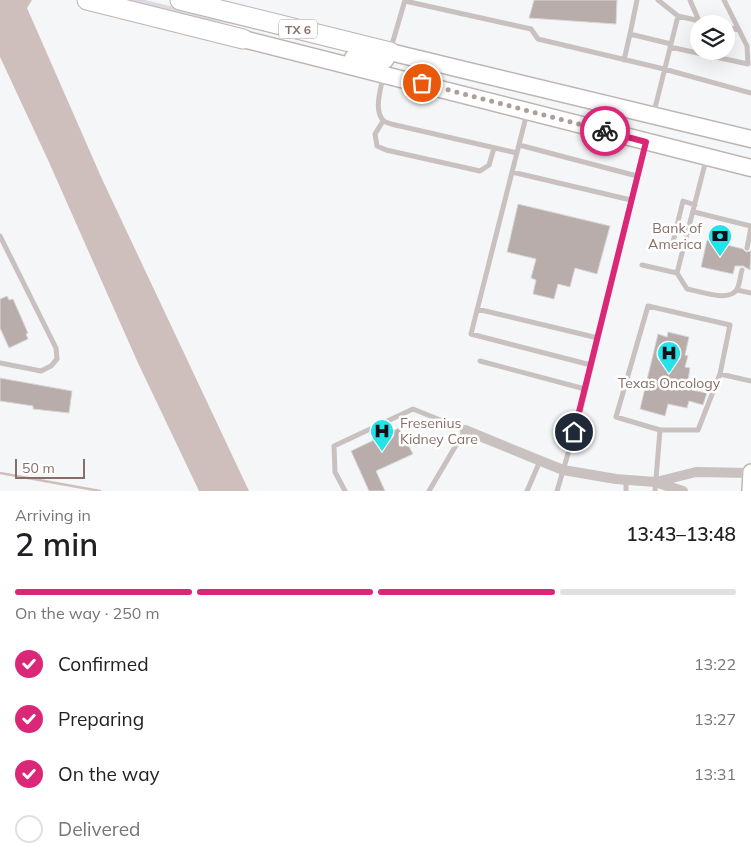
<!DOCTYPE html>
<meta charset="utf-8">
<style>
:root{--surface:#fff;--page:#f2f2f2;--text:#202124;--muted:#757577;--line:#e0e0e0;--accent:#db2777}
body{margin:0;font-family:Mulish,sans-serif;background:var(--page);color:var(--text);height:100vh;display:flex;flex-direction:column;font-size:19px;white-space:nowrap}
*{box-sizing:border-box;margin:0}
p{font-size:16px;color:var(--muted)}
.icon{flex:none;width:28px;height:28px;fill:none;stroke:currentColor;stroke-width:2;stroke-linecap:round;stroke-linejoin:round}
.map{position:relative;height:491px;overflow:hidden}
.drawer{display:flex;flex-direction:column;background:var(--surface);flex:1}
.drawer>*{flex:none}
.controls{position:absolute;left:690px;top:15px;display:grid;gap:10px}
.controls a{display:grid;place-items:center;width:45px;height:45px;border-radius:50%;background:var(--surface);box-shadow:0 5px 20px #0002;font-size:25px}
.scale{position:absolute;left:15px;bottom:12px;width:70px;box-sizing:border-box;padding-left:5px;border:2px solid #876e66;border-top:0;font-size:14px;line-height:18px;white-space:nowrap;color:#876e66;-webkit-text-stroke:4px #fff;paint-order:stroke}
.pin{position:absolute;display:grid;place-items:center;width:42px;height:42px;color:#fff;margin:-21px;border:2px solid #fff;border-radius:50%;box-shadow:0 1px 5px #0007}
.courier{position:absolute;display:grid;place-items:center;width:50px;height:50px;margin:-25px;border:4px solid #db2777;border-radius:50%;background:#fff;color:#222;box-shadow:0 1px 6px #0007}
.summary em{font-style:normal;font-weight:600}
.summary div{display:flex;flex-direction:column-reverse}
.summary{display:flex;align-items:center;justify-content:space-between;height:85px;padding:0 15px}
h1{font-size:32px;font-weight:600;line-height:38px}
.bar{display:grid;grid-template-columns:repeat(4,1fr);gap:8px 5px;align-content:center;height:60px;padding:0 15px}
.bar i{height:6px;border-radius:4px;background:var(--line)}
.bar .active{background:var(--accent)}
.bar p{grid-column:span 4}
ol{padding:0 15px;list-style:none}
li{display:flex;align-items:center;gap:15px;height:55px}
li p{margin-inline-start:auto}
li .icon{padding:5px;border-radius:50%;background:var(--accent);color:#fff;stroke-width:4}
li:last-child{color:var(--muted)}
li i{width:28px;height:28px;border:2px solid var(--line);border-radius:50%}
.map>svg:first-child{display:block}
</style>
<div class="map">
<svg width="751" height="491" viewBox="0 0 751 491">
<rect width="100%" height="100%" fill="#f5f6f8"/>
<path fill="#dcd9e2" d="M121,0H145L247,25V27L191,17Z"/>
<path fill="#cebfbd" d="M0,0H32L27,8L102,179L249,491H199L138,363L48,160L0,57Z"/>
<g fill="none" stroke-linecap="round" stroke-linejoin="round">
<path stroke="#cebfbd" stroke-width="2.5" d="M0,473L100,491"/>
</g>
<path fill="#b8adaa" stroke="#d7d8da" d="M534,0H617L616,24L529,18Z
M518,204L610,226L597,274L575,268L570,287L558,284L554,299L533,294L536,280L531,278L536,259L507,252Z
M707,240L743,249L746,252L751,251L750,270L743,266H735L733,274L701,267Z
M7,296L9,300L13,299L28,333L26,334L28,339L9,348L0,328V299Z
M668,332L689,337L685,355L688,356L685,367L690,368L688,380L694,381L692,390L707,393L703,405L689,401L687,408L668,404L665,416L640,409L658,334L667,337Z
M0,378L72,391L69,413L33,409V406L0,401Z
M399,428L413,454L376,471L385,491H369L351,451Z"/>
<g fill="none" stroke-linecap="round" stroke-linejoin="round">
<g stroke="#beb6b3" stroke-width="18">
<path id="secondary" d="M750,491L751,472"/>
</g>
<g stroke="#bcb5b2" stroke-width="19">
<path id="primary" d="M243,39L751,168
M353,58L360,56L385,60L390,52L751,139"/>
</g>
<g stroke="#bbb4b2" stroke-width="21">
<path id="highway" d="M87,0L243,39
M180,0L390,52"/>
</g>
<path stroke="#c8c1bf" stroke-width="5" d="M658,0L678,16L713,24
M690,0L699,21
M405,1L531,29L538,39L664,69L751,93
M726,27L739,30
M630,34L637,0
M670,47L748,64L747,46L724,0
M391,48L405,0
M624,60L630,34L671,44
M383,77C381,88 373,112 384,121C386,123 389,123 391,124L517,153
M654,112L678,16
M527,113L471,334L591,365
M383,121L375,134L377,146L386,150L480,171L489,165L494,148
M519,145L637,176
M706,160L677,273L687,289C699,291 730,303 737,289C740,284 740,276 742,270
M512,172L631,200
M694,212L751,226
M0,236L56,348L57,359L51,366L41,371L0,363
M685,244L673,242L683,201L695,205
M747,248L751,227
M642,265L677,273
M737,290L751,293
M477,309L598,338
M480,361L585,389
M660,430L616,417L648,306L730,325L720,374
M345,491L335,472L334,446L413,409L465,430L429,491
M527,491L540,461
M557,491L580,413L645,144
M626,491V480
M655,491L660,430H698L720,374L751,381"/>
<path stroke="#c8c1bf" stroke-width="10" d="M465,430L563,470L616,479L655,482L683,491
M656,482L696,472L751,473"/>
<use href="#secondary" stroke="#fff" stroke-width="15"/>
<use href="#primary" stroke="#fff" stroke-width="16"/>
<use href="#highway" stroke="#fff" stroke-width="19"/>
</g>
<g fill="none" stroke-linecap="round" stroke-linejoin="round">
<path stroke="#ae9e99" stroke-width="5" stroke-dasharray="0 9" d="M422,83L605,131"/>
<path stroke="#db2777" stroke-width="6" d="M574,432L646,142L605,131"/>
</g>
<defs>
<g id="bank-pin" transform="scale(1.25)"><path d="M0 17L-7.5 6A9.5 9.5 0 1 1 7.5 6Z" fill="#23e3ea" stroke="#fff"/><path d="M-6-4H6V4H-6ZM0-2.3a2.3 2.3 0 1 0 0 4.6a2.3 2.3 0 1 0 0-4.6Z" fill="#111"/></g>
<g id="hospital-pin" transform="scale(1.25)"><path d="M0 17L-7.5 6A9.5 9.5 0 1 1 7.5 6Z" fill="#23e3ea" stroke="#fff"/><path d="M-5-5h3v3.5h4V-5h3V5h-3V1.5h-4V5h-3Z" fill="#111"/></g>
</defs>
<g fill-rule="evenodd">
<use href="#bank-pin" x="720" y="236"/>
<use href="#hospital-pin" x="669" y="353"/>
<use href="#hospital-pin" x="382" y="431"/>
</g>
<g text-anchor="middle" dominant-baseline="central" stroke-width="5" stroke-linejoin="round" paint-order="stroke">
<rect fill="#fff" stroke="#ab9a94" stroke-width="1" x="279" y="19.5" width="38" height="19" rx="4"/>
<g font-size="12" font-weight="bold" fill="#876e66">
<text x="298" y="29">TX 6</text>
</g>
<g font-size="14" fill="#876e66" stroke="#fff" text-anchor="end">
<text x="702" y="228">Bank of<tspan x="702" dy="16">America</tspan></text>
<text x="669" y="383" text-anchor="middle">Texas Oncology</text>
<text x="400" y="423" text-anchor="start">Fresenius<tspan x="400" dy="16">Kidney Care</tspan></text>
</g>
</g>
</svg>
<div class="controls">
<a><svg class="icon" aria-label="layers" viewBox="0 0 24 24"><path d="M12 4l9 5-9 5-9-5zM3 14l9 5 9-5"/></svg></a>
</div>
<div class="scale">50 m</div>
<div class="pin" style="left:422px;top:83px;background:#ea580c"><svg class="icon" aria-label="bag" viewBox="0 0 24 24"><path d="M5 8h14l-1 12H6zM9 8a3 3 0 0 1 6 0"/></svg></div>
<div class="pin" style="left:574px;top:432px;background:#1f2937"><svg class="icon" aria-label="home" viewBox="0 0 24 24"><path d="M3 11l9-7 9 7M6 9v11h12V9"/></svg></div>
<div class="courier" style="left:605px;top:131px"><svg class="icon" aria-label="bike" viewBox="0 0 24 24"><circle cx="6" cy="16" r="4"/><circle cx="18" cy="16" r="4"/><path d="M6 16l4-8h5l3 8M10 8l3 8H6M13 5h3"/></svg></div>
</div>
<section class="drawer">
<div class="summary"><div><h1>2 min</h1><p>Arriving in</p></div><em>13:43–13:48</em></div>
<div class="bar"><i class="active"></i><i class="active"></i><i class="active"></i><i></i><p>On the way · 250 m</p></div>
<ol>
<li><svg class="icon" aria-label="check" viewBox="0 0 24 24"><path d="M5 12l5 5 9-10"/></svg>Confirmed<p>13:22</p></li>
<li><svg class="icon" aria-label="check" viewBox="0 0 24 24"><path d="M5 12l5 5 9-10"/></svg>Preparing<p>13:27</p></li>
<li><svg class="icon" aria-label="check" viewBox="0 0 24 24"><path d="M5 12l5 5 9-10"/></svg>On the way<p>13:31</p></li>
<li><i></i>Delivered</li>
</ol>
</section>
